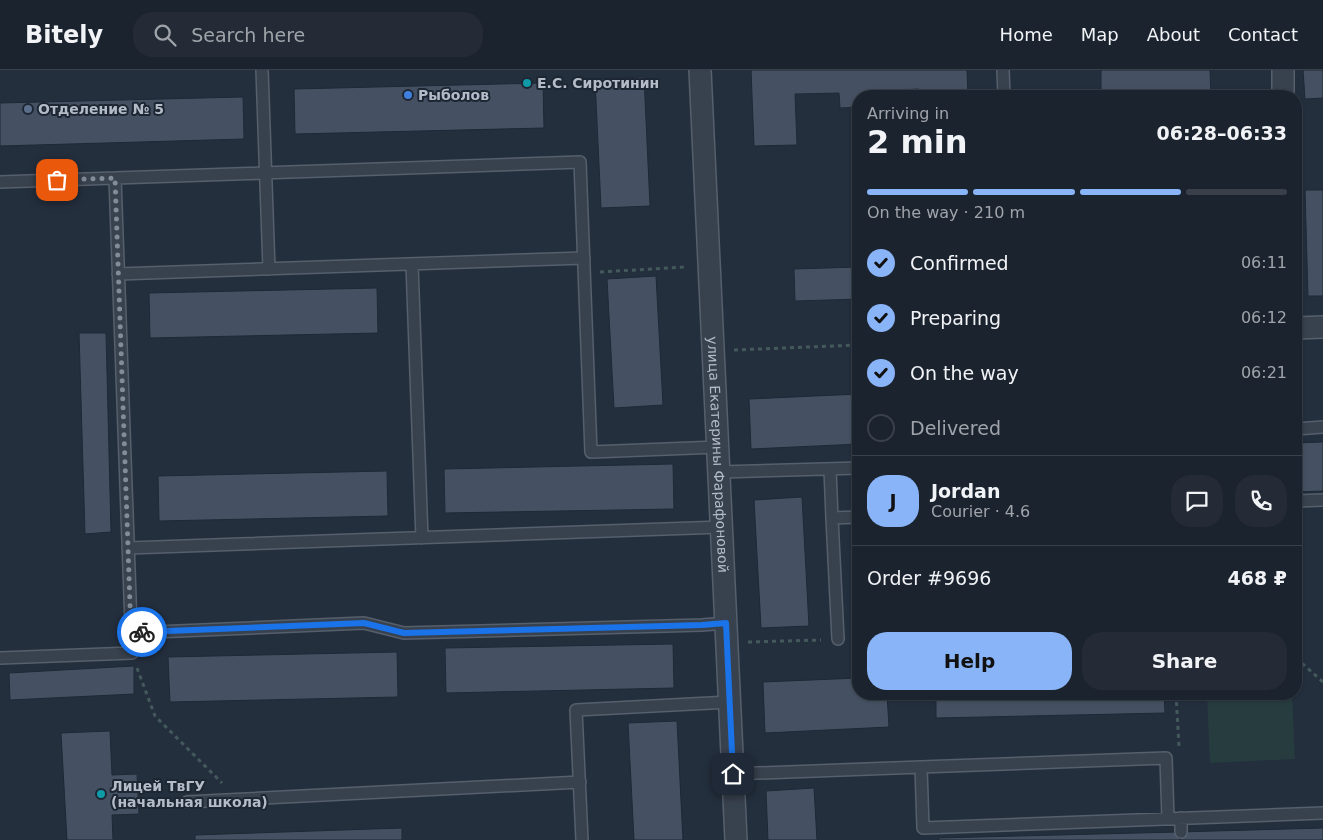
<!DOCTYPE html>
<meta charset="utf-8">
<style>
:root{--surface:#1b232e;--page:#242b36;--text:#f1f3f6;--muted:#a0a4aa;--line:#39404a;--accent:#8ab4f8}
body{margin:0;font-family:"DejaVu Sans",sans-serif;background:var(--page);color:var(--text);height:100vh;display:flex;flex-direction:column;font-size:19px;white-space:nowrap}
*{box-sizing:border-box;margin:0}
p{font-size:16px;color:var(--muted)}
.icon{flex:none;width:28px;height:28px;fill:none;stroke:currentColor;stroke-width:2;stroke-linecap:round;stroke-linejoin:round}
.map{position:relative;flex:1;overflow:hidden}
.panel{position:absolute;left:852px;top:20px;width:450px;height:610px;display:flex;flex-direction:column;background:var(--surface);border-radius:20px;box-shadow:0 1px 4px #0004,0 0 0 1px var(--line)}
.panel>*{flex:none}
.pin{position:absolute;display:grid;place-items:center;width:42px;height:42px;color:#fff;margin:-21px;border-radius:10px;box-shadow:0 2px 8px #0006}
.courier{position:absolute;display:grid;place-items:center;width:50px;height:50px;margin:-25px;border:4px solid #1a73e8;border-radius:50%;background:#fff;color:#222;box-shadow:0 1px 6px #0007}
.headline em{font-style:normal;font-weight:600}
.headline div{display:flex;flex-direction:column-reverse}
.headline{display:flex;align-items:center;justify-content:space-between;height:85px;padding:0 15px}
h1{font-size:32px;font-weight:600;line-height:38px}
.bar{display:grid;grid-template-columns:repeat(4,1fr);gap:8px 5px;align-content:center;height:60px;padding:0 15px}
.bar i{height:6px;border-radius:4px;background:var(--line)}
.bar .selected{background:var(--accent)}
.bar p{grid-column:span 4}
.line{display:flex;align-items:center;gap:12px;padding:0 15px;border-top:1px solid var(--line)}
.line div{flex:1}
.round{display:grid;place-items:center;flex:none;width:52px;height:52px;border-radius:20px;background:var(--page)}
ol{padding:0 15px;list-style:none}
li{display:flex;align-items:center;gap:15px;height:55px}
li p{margin-inline-start:auto}
li .icon{padding:5px;border-radius:50%;background:var(--accent);color:#111;stroke-width:4}
li:last-child{color:var(--muted)}
li i{width:28px;height:28px;border:2px solid var(--line);border-radius:50%}
.primary-button{display:flex;gap:10px;margin-top:auto;padding:10px 15px}
.primary-button a{flex:1;height:58px;border-radius:20px;background:var(--accent);color:#111;font-size:20px;font-weight:600;line-height:58px;text-align:center}
.primary-button a+a{background:var(--page);color:var(--text)}
header{display:flex;align-items:center;gap:30px;box-sizing:border-box;height:70px;padding:0 25px;background:var(--surface);border-bottom:1px solid var(--line)}
header strong{font-size:24px}
nav{display:flex;gap:28px;margin-inline-start:auto;font-size:18px}
.search{width:350px;height:45px;background:var(--page);display:flex;align-items:center;gap:12px;box-sizing:border-box;padding:0 18px;border-radius:20px;color:var(--muted);font-size:19px}
.map>svg:first-child{display:block}
</style>
<header>
<strong>Bitely</strong>
<div class="search"><svg class="icon" aria-label="search" viewBox="0 0 24 24"><circle cx="10" cy="10" r="6"/><path d="M15 15l6 6"/></svg>Search here</div>
<nav><a>Home</a><a>Map</a><a>About</a><a>Contact</a></nav>
</header>
<div class="map">
<svg width="1323" height="770" viewBox="0 0 1323 770">
<rect width="100%" height="100%" fill="#242f3e"/>
<path fill="#263c3f" d="M1207,624H1292L1295,689L1210,693Z"/>
<path fill="#455162" stroke="#1f2835" d="M751,0H967L968,26H919V19L879,21V26H859V37L840,38L839,23L795,24L797,75L754,76Z
M1101,0H1210L1211,26H1101Z
M1303,0H1323V28L1305,29Z
M644,7L650,136L601,138L595,9Z
M543,13L544,58L295,64L294,19Z
M243,27L244,69L0,76V33Z
M1305,120H1323V226H1308Z
M859,197V229L795,231L794,199Z
M656,206L663,335L614,338L607,209Z
M377,218L378,263L150,268L149,223Z
M79,263H106L111,462L85,464Z
M859,324V374L751,379L749,329Z
M1323,372V421L1296,422V373Z
M673,394L674,439L445,443L444,399Z
M387,401L388,446L159,451L158,406Z
M802,427L809,556L761,558L754,430Z
M673,574L674,618L446,623L445,578Z
M397,582L398,627L170,632L168,587Z
M134,596V624L10,630L9,603Z
M859,608V624H887L889,657L765,663L763,612Z
M936,624H1164L1165,643L936,648Z
M677,651L683,770H634L628,653Z
M110,661L112,705L137,704L139,744L112,745L113,770H67L61,663Z
M814,718L817,770H768L766,721Z
M402,758V770H195V765Z
M1323,758V770H1180L1179,762Z
M1179,762L1180,770H939L938,768Z"/>
<g fill="none" stroke-linecap="round" stroke-linejoin="round">
<g stroke="#565f6c" stroke-width="14">
<path id="service" d="M262,0L269,199
M1003,0L1004,26
M0,112L115,108
M412,194L422,468
M118,204L584,188
M1296,359L1323,357
M830,399L832,448L859,447
M719,402L859,398
M1296,431L1323,430
M832,448L838,569
M128,478L722,457
M131,563L364,553L404,563L702,555L726,553
M0,588L132,583L115,108L580,92L591,382L718,377
M921,697L1166,688L1168,749
M733,704L921,697L923,758L1323,743
M187,732L580,712
M1181,748V762
M582,770L576,640L730,632"/>
</g>
<g stroke="#565f6c" stroke-width="24">
<g id="minor">
<path id="s1" d="M700,0L736,770"/>
<path d="M1283,0V26"/>
<path d="M1296,258L1323,257"/>
</g>
</g>
<path stroke="#44595c" stroke-width="3" stroke-dasharray="4 4" stroke-linecap="butt" d="M600,202L686,197
M734,280L859,275
M748,572L821,570
M1296,588L1323,612
M137,598L155,646L222,713
M1176,624L1179,676"/>
<use href="#service" stroke="#38414e" stroke-width="11"/>
<use href="#minor" stroke="#38414e" stroke-width="21"/>
</g>
<g fill="none" stroke-linecap="round" stroke-linejoin="round">
<path stroke="#828b98" stroke-width="5" stroke-dasharray="0 9" d="M57,110L115,108L131,563L142,562"/>
<path stroke="#1a73e8" stroke-width="6" d="M142,562L364,553L404,563L702,555L726,553L733,704"/>
</g>
<g fill="#0f9aa8" stroke="#1d2633" stroke-width="2">
<circle cx="527" cy="13" r="5"/>
<circle cx="101" cy="724" r="5"/>
</g>
<circle fill="#3f7fe0" stroke="#1d2633" stroke-width="2" cx="408" cy="25" r="5"/>
<circle fill="#5c6f8a" stroke="#1d2633" stroke-width="2" cx="28" cy="39" r="5"/>
<g text-anchor="middle" dominant-baseline="central" stroke-width="4" stroke-linejoin="round" paint-order="stroke">
<g font-size="14" font-weight="bold" fill="#b4bcc9" stroke="#1d2633" text-anchor="start">
<text x="537" y="13">Е.С. Сиротинин</text>
<text x="418" y="25">Рыболов</text>
<text x="38" y="39">Отделение № 5</text>
<text x="111" y="716">Лицей ТвГУ<tspan x="111" dy="16">(начальная школа)</tspan></text>
</g>
<g font-size="14" fill="#b4bcc9" stroke="#1d2633">
<text stroke="none"><textPath href="#s1" startOffset="385">улица Екатерины Фарафоновой</textPath></text>
</g>
</g>
</svg>
<div class="pin" style="left:57px;top:110px;background:#ea580c"><svg class="icon" aria-label="bag" viewBox="0 0 24 24"><path d="M5 8h14l-1 12H6zM9 8a3 3 0 0 1 6 0"/></svg></div>
<div class="pin" style="left:733px;top:704px;background:#1f2937"><svg class="icon" aria-label="home" viewBox="0 0 24 24"><path d="M3 11l9-7 9 7M6 9v11h12V9"/></svg></div>
<div class="courier" style="left:142px;top:562px"><svg class="icon" aria-label="bike" viewBox="0 0 24 24"><circle cx="6" cy="16" r="4"/><circle cx="18" cy="16" r="4"/><path d="M6 16l4-8h5l3 8M10 8l3 8H6M13 5h3"/></svg></div>
<section class="panel">
<div class="headline"><div><h1>2 min</h1><p>Arriving in</p></div><em>06:28–06:33</em></div>
<div class="bar"><i class="selected"></i><i class="selected"></i><i class="selected"></i><i></i><p>On the way · 210 m</p></div>
<ol>
<li><svg class="icon" aria-label="check" viewBox="0 0 24 24"><path d="M5 12l5 5 9-10"/></svg>Confirmed<p>06:11</p></li>
<li><svg class="icon" aria-label="check" viewBox="0 0 24 24"><path d="M5 12l5 5 9-10"/></svg>Preparing<p>06:12</p></li>
<li><svg class="icon" aria-label="check" viewBox="0 0 24 24"><path d="M5 12l5 5 9-10"/></svg>On the way<p>06:21</p></li>
<li><i></i>Delivered</li>
</ol>
<div class="line" style="height:90px"><b class="round" style="background:var(--accent);color:#111">J</b><div><b>Jordan</b><p>Courier · 4.6</p></div><a class="round"><svg class="icon" aria-label="chat" viewBox="0 0 24 24"><path d="M4 5h16v11H9l-5 4z"/></svg></a><a class="round"><svg class="icon" aria-label="phone" viewBox="0 0 24 24"><path d="M5 4h4l2 5-3 2q2 4 5 5l2-3 5 2v4C11 20 4 13 5 4z"/></svg></a></div>
<div class="line" style="height:65px"><div>Order #9696</div><b>468 ₽</b></div>
<div class="primary-button"><a>Help</a><a>Share</a></div>
</section>
</div>
